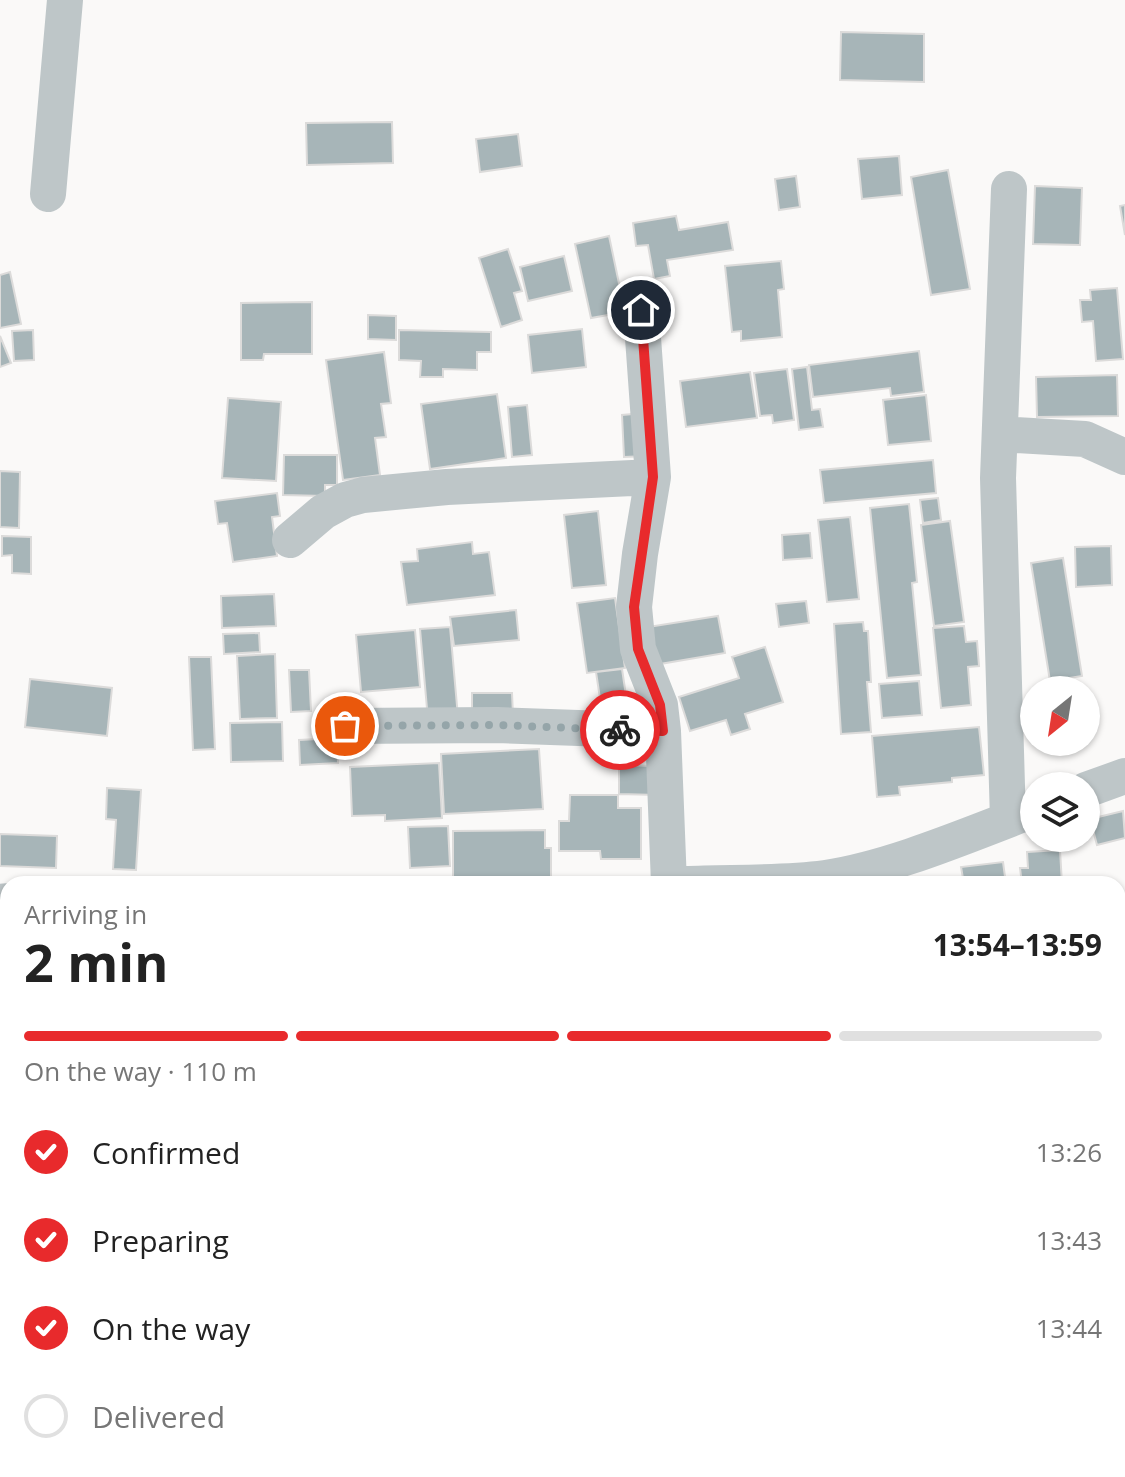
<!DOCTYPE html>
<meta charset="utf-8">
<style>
:root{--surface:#fff;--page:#f6f6f6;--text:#222;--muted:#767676;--line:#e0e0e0;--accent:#e82a2c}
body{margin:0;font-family:"Open Sans",sans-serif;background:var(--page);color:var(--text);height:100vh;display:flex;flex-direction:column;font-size:30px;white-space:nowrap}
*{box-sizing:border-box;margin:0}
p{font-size:26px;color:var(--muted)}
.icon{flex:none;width:44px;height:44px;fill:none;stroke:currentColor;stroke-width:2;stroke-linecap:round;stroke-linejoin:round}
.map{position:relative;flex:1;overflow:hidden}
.panel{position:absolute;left:0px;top:876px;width:1126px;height:602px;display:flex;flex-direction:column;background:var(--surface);border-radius:24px 24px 0 0;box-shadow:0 2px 6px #0004}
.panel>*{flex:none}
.needle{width:52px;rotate:210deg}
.fabs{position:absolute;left:1020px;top:676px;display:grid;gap:16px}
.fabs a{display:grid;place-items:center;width:80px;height:80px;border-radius:50%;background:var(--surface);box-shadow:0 2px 6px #0004;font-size:40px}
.pin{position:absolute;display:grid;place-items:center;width:68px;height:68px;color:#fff;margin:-34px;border:4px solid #fff;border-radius:50%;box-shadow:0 2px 8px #0007}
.courier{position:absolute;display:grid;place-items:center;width:80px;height:80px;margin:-40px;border:6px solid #e82a2c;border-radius:50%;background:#fff;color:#222;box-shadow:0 2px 10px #0007}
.head em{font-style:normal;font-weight:700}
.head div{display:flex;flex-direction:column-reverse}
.head{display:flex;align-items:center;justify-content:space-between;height:136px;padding:0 24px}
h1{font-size:52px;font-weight:700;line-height:60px}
.bar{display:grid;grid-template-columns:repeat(4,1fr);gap:12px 8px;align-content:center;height:96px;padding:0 24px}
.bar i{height:10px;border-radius:6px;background:var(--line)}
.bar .on{background:var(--accent)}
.bar p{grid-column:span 4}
ol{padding:0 24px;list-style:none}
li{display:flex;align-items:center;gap:24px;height:88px}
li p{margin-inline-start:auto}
li .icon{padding:8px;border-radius:50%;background:var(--accent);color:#fff;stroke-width:4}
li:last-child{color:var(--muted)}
li i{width:44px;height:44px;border:4px solid var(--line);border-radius:50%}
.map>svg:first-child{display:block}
</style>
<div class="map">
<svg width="1125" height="1477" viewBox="0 0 1125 1477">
<rect width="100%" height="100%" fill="#faf9f8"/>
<path fill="#a7b5b8" stroke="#dcdbda" stroke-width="2" d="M841,32L924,34V82L840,80Z
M392,122L393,163L307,165L306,123Z
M518,134L522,166L480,172L476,139Z
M899,156L902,195L862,199L858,159Z
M948,170L970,289L931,295L911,177Z
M796,176L800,207L779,210L775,179Z
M1035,186L1082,188L1080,245L1033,244Z
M1125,205V235L1120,206Z
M676,216L679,230L728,222L733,250L667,260L670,276L654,279L648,245L636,246L633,223Z
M609,236L625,312L591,318L575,244Z
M508,249L522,291L514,293L522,320L501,327L479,258Z
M564,256L572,291L528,301L520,267Z
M781,261L784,289L778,290L782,337L741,341V331L732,332L725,266Z
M10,272L21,324L0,328V275Z
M1117,288L1123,359L1096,361L1093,321L1082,322L1080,300H1091L1090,290Z
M312,302V354H264L263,360H241V303Z
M368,315L396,316V340L368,339Z
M582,329L586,367L532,373L528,335Z
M33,330L34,360L14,361L12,331Z
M399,330L491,332V352H477V370L443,369V377H420L421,361L399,360Z
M0,336L11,363L0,367Z
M919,351L924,392L891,396L890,388L813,397L809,365Z
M384,352L391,403L381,404L386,437L375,438L380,475L343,480L326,360Z
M807,367L812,410L820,409L823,427L799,430L792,369Z
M787,369L794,420L773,423L772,415L760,416L754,373Z
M750,372L757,418L686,427L680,381Z
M1117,375L1118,416L1037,417L1036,377Z
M497,394L506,458L430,469L421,404Z
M926,395L931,441L888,445L883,400Z
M228,398L281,402L276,481L222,478Z
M527,405L532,455L512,457L508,407Z
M644,413L646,456L624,457L622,415Z
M284,455H337V485H325V496L283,495Z
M933,460L936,493L824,503L820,470Z
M0,471L20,472L19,528L0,527Z
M277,493L280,516L272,517L277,556L233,562L227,523L218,524L215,501Z
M938,498L941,520L923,523L920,500Z
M909,504L917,582L912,583L921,675L887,678L870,508Z
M598,511L606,585L572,588L564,515Z
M850,517L859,599L827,602L818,520Z
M950,521L964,622L934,626L921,525Z
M810,533L812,558L783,560L782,535Z
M2,536L31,537V574L12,573V555L2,556Z
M472,542L473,554L489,552L495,595L407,605L401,562L418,561L417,549Z
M1111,546L1112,585L1076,587L1075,547Z
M1063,558L1082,676L1050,681L1031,563Z
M274,594L276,626L222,628L221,596Z
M615,598L625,668L587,673L577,603Z
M806,601L809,623L779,627L776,604Z
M516,610L519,640L454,646L450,617Z
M718,616L725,653L654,665L648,627Z
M863,622L864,631H868L871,682H867L871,732L841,734L834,624Z
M964,626L966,642L977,641L979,666L968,667L971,705L941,708L933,628Z
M450,627L458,717L428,720L420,629Z
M415,630L420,687L361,692L356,635Z
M259,633L260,652L224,654L223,634Z
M765,647L783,702L745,714L750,729L731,735L726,720L690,731L679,697L739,678L732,657Z
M275,654L277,718L240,719L237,656Z
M189,657H211L215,749L193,750Z
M622,669L630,722L604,725L596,672Z
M289,670H309L311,711L291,712Z
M30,679L112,688L107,736L25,727Z
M919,681L922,715L882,718L879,684Z
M472,693H512L513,715H472Z
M282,722L283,761L231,762L230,723Z
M979,727L984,775L952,778V782L899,787L900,795L877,797L872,736Z
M337,738L338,763L300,765L299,740Z
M539,749L543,809L444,814L441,754Z
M439,763L442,818L385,821V815L352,816L350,767Z
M619,765L658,766V795L619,794Z
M107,788L141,790L136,870L113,869L116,820L106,819Z
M570,795H618V808H641V859H601L600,851H559V821H569Z
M1123,811L1125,838L1097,845L1090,819Z
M448,826L450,866L410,868L408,827Z
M545,830V848H551V878L453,879V831Z
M0,834L57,836L56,868L0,866Z
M1060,850L1062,884H1022L1020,868H1028L1027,852Z
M1003,862L1006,884H964L961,867Z
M8,1130V1163H0V1131Z
M1118,1135H1125V1222H1118Z
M1118,1231H1125V1260H1118Z
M0,1270H6L5,1297H0Z
M1125,1273V1315L1120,1274Z
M1118,1452H1121L1124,1477H1077L1076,1470H1118Z
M143,1470H216V1477H143Z
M620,1470H689L690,1477H622Z
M901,1470L902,1477H830L898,1470Z
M916,1470H971L966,1471L967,1477H918Z"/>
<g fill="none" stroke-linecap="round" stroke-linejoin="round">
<path stroke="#bec6c8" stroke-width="36" d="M48,194L65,0
M641,310L653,477L640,554L634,607L638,649L660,705L663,731L669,884
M1000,434L1085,439L1125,457
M290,540L323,512L345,500L363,495L447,487L653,477
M345,726L497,725L663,731
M1086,790L1125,776
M1008,820L998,478L1009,189
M685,884C731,882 779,884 825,878C892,868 970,834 1034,810
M0,902L8,901
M238,1470L239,1477
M562,1470L563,1477
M986,1470L987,1477"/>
</g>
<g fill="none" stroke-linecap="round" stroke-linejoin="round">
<path stroke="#95a5a9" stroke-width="8" stroke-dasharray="0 14.4" d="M345,726L497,725L620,730"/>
<path stroke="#e82a2c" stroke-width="10" d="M620,730L663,731L660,705L638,649L634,607L653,477L641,310"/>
</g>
</svg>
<div class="fabs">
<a><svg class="needle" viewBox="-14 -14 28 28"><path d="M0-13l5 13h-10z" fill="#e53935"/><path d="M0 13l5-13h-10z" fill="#767676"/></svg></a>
<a><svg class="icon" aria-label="layers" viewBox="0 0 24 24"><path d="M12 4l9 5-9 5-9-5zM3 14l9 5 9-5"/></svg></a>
</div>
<div class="pin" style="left:345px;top:726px;background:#ea580c"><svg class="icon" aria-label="bag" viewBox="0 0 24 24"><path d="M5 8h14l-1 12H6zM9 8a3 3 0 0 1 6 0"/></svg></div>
<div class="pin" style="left:641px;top:310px;background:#1f2937"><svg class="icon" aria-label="home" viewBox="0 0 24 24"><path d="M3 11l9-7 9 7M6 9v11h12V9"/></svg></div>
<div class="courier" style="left:620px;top:730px"><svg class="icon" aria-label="bike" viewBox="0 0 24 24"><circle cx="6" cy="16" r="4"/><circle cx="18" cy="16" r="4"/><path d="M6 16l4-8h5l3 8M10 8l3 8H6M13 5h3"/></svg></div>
<section class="panel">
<div class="head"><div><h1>2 min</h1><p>Arriving in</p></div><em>13:54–13:59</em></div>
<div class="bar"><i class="on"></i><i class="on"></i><i class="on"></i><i></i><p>On the way · 110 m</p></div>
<ol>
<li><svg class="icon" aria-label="check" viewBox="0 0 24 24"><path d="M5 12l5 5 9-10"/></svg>Confirmed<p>13:26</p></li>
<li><svg class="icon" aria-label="check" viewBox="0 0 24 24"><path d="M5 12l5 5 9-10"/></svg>Preparing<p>13:43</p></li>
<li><svg class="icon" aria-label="check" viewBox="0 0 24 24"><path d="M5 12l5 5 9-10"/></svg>On the way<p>13:44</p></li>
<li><i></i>Delivered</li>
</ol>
</section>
</div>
